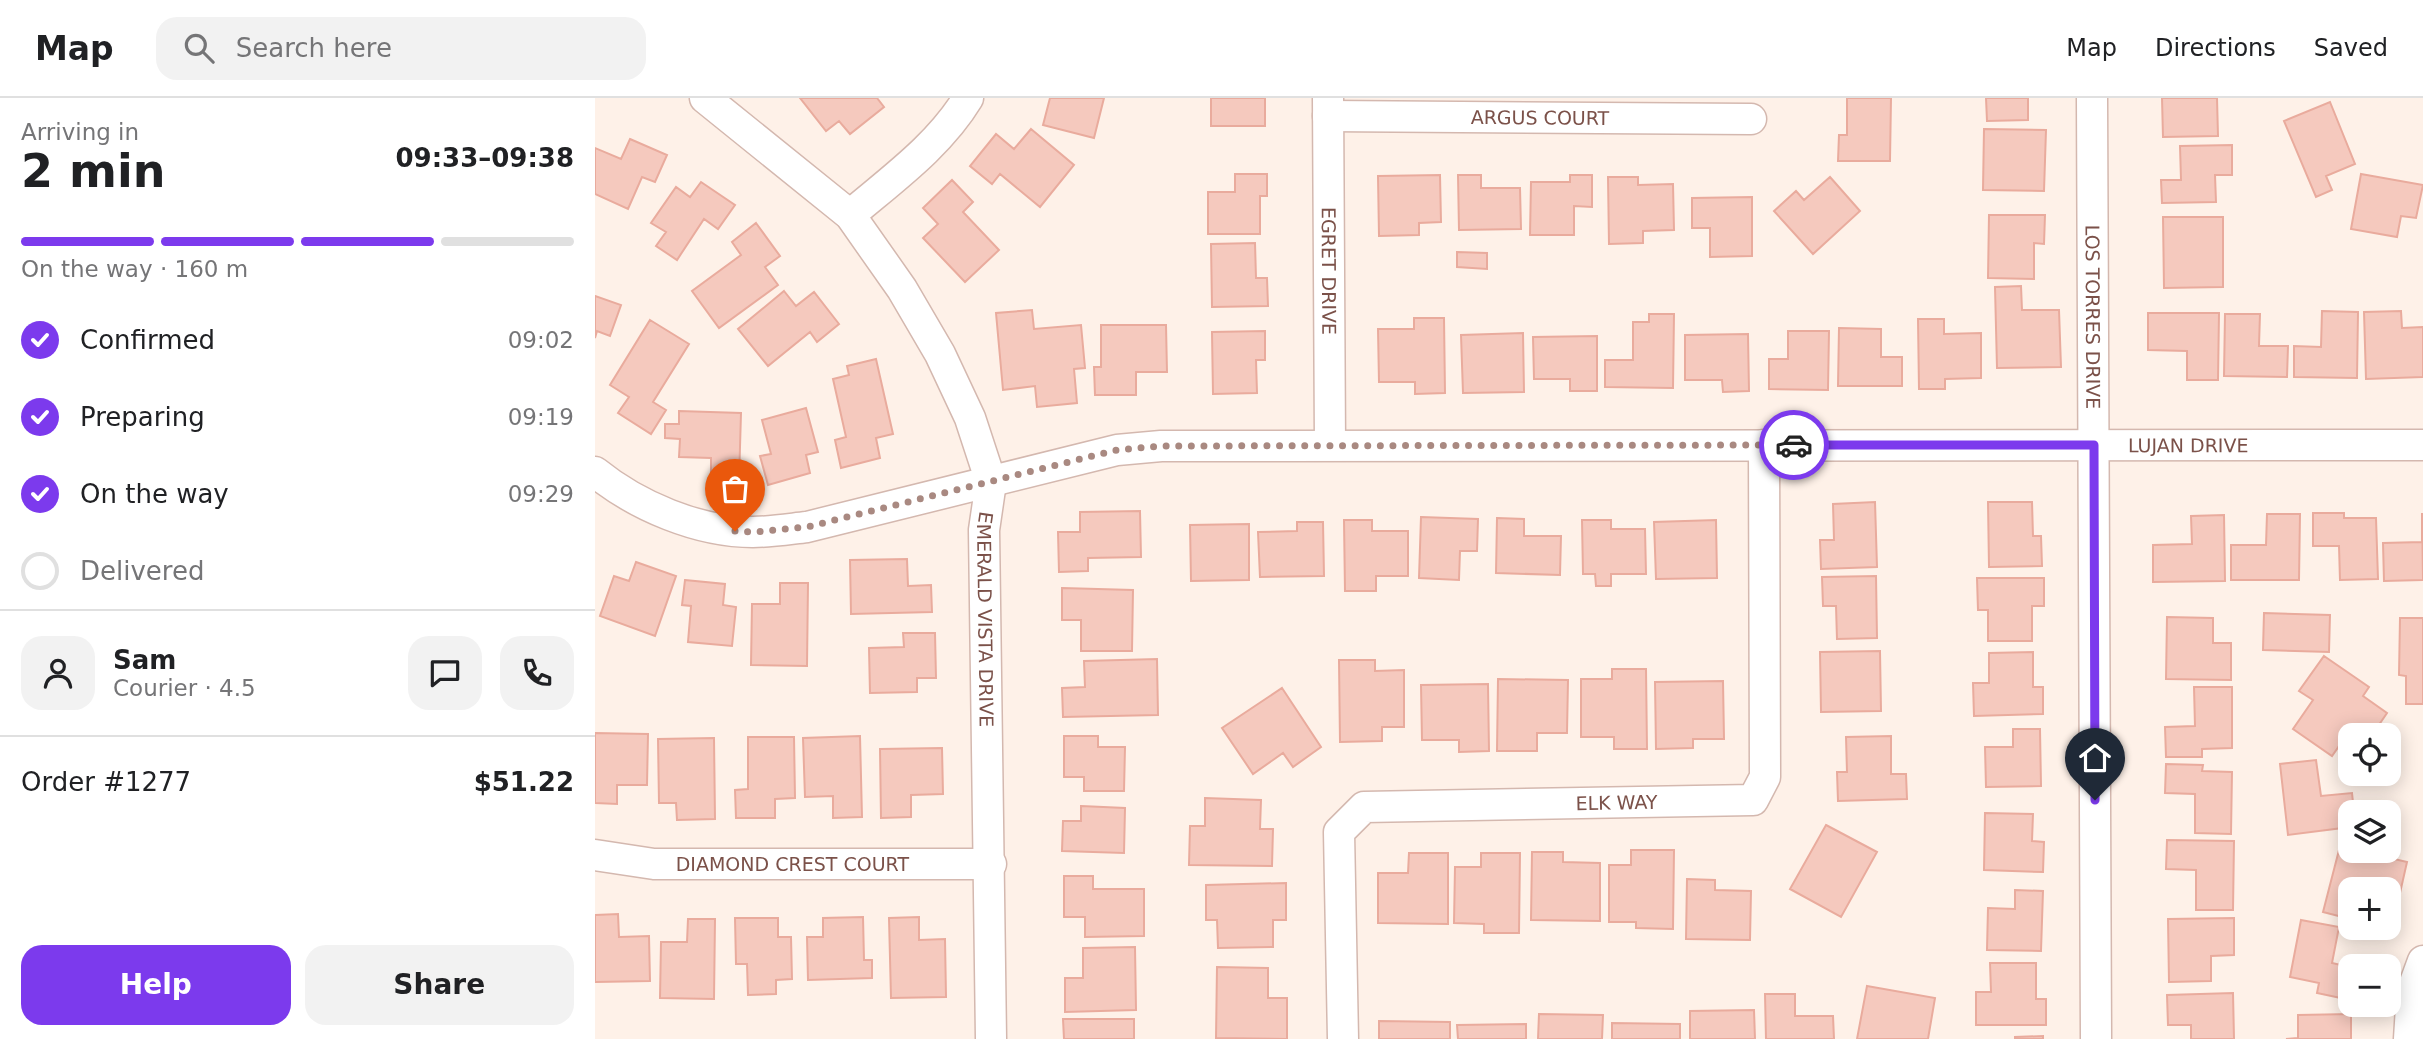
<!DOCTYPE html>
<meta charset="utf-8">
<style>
:root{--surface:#fff;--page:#f2f2f2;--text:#202124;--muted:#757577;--line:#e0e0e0;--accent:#7c3aed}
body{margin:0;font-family:"DejaVu Sans",sans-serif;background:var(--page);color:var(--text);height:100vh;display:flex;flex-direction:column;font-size:26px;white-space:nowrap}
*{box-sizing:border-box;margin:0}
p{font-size:23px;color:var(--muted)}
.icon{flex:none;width:38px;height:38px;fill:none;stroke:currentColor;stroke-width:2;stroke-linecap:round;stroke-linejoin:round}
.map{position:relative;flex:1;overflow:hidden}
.side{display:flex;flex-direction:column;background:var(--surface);width:595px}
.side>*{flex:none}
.tools{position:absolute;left:1743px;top:625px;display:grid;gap:14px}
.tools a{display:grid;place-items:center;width:63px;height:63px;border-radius:14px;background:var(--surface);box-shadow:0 4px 18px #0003;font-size:35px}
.pin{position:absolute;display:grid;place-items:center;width:60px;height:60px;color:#fff;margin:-72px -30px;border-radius:50% 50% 50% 0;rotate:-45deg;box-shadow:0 0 7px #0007}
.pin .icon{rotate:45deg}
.courier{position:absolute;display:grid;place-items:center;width:70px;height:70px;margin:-35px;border:5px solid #7c3aed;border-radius:50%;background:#fff;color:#222;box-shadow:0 2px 9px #0007}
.summary em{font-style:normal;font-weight:800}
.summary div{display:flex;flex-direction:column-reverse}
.summary{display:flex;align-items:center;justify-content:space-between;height:119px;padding:0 21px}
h1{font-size:46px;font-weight:800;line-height:52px}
.bar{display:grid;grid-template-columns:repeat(4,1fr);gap:10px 7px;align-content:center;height:84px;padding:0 21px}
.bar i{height:9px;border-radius:5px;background:var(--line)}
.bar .active{background:var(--accent)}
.bar p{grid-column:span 4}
.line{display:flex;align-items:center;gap:18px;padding:0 21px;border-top:2px solid var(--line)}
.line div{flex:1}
.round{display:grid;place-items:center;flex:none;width:74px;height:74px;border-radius:21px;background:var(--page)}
ol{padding:0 21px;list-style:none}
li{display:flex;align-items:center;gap:21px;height:77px}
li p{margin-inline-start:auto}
li .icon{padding:7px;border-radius:50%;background:var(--accent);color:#fff;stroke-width:4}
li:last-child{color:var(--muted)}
li i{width:38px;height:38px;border:4px solid var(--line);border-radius:50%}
.cta{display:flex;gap:14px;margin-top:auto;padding:14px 21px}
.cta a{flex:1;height:80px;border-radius:21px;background:var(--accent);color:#fff;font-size:28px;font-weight:800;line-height:80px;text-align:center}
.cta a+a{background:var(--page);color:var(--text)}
header{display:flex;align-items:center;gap:42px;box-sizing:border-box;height:98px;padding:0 35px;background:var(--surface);border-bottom:2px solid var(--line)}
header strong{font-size:33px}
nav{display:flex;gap:38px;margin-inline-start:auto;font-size:24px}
.search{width:490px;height:63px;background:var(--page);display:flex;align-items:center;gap:18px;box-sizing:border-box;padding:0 24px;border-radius:21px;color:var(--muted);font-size:26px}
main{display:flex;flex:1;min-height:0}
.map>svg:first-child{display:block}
</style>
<header>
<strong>Map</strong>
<div class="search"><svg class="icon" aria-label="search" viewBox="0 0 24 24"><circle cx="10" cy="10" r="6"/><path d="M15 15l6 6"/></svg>Search here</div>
<nav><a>Map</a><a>Directions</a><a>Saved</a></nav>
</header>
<main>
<section class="side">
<div class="summary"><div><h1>2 min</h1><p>Arriving in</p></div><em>09:33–09:38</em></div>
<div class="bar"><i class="active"></i><i class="active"></i><i class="active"></i><i></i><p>On the way · 160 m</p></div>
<ol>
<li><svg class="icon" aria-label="check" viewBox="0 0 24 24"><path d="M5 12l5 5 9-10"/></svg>Confirmed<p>09:02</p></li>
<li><svg class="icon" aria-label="check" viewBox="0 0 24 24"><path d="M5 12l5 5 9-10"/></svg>Preparing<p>09:19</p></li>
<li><svg class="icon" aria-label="check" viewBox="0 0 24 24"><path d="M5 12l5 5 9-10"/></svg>On the way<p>09:29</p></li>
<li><i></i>Delivered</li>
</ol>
<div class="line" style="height:126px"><a class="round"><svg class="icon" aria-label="person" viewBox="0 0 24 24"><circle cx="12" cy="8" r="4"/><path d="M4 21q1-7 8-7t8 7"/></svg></a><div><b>Sam</b><p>Courier · 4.5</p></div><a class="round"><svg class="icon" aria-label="chat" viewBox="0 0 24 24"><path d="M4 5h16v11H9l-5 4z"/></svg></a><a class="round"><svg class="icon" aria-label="phone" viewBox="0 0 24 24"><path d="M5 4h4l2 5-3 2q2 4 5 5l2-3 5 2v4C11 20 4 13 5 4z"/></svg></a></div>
<div class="line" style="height:91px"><div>Order #1277</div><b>$51.22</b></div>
<div class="cta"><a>Help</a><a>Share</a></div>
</section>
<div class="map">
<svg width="1828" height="941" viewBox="0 0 1828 941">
<rect width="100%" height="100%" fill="#fef1e8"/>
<path fill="#f5c9be" stroke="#e9ab9d" stroke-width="2" d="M205,0H282L289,9L255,36L244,23L231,33Z
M455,0H509L499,40L448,27Z
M616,0H670V28H616Z
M1252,0H1296L1295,63H1243L1244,37H1252Z
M1391,0H1433V22L1392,23Z
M1567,0H1622L1623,38L1568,39Z
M1735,4L1760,66L1731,78L1737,92L1721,99L1689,23Z
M436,31L479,67L445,109L405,76L397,86L375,68L401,36L419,51Z
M1389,31L1451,32L1449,93L1388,92Z
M35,41L72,57L60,84L47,79L33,111L0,96V50L26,61Z
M1637,47V77H1620L1621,104L1567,105L1566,82H1586L1585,48Z
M640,76H672V98H665V136H613V94H640Z
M1766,76L1828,87L1821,120L1806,118L1802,139L1756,131Z
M845,77L846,124L824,125V137L784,138L783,78Z
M863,77H886V90H925L926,131L864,132Z
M975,77H997V109L979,108V137H935L936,84H975Z
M1013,79H1043V87L1078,86L1079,132L1048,133V145L1014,146Z
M1235,79L1265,113L1218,156L1179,113L1201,93L1209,102Z
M357,82L378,104L368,114L404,152L370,184L328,140L343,126L328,110Z
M106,84L140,107L123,131L109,121L82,162L61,148L71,134L56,125L81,89L95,99Z
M1157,99V158L1115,159V130H1097V100Z
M1394,117H1450L1449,146L1439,145V181L1393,180Z
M1568,119H1628V189L1569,190Z
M161,125L185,158L170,169L183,187L124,230L97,193L146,157L137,144Z
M660,145L661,180H672L673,208L617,209L616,146Z
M862,154L892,155V171L862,169Z
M1426,188L1427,212H1464L1466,269L1402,270L1400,189Z
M189,193L201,208L219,194L244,226L222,244L215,234L173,268L143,231Z
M0,198L26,207L15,238L2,233L0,240Z
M437,212L439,231L486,227L490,270L479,271L482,305L442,309L440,288L408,292L401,215Z
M1727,213L1763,214L1762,280L1699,279V248L1726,249Z
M1806,213L1807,230L1828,229V279L1771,281L1769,214Z
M1553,215H1624L1623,282H1592V253L1553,252Z
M1054,216H1079L1078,290L1010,289V262H1038V224H1054Z
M1630,216H1665L1664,248H1693L1692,279L1629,278Z
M819,220H849L850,295L820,296V284H784L783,231H819Z
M1323,221H1349V236L1386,235V280L1350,281V291H1324Z
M55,222L94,246L58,304L71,312L56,336L23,315L34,299L15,287Z
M506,227H571L572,274H541V297H500L499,269H506Z
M1244,230L1286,231V259H1307V288H1243Z
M670,233V262H661L662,295L618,296L617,234Z
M1193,233H1234L1233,292L1174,291V261H1193Z
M928,235L929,294L868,295L866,237Z
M1153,236L1154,293L1128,294L1127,282H1090V237Z
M1002,238V293H975V281H939L938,239Z
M281,261L298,336L281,340L285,360L246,370L240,342L251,339L238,281L254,277L252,268Z
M211,310L223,354L211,357L215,375L173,387L165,358L176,356L167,322Z
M84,313L146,315L144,383H116V360L84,359L85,341L70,340V326H84Z
M1280,404L1282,469L1226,471L1225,442H1239L1238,406Z
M1393,404H1437L1438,438H1446L1447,468L1394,469Z
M545,413L546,459L493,460V473L464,474L463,434H485V414Z
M1718,415H1749V420H1781L1783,481L1745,482L1744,448H1718Z
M1827,415L1828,482L1789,483L1788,445L1827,444Z
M1672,416H1705L1704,482H1636V447H1671Z
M1629,417L1630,483L1558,484V447L1597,446L1596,418Z
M826,419L883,421L882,453H865L864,482L824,480Z
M902,420L929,421V438H966L965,477L901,475Z
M749,422H777V433H813V478H781V493H750Z
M987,422H1016V431H1050L1051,476H1016V488H1001L1000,476H988Z
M1121,422L1122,480L1061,481L1059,424Z
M702,424H728L729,478L665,479L663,434L702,433Z
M654,426V482L596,483L595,427Z
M312,461L313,488L336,487L337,514L256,516L255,462Z
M41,464L81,478L60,538L5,518L19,478L34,483Z
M1281,478L1282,540L1242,541L1241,508H1228L1227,479Z
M1382,480H1449V508H1437V543H1393V512H1383Z
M90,482L130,486L128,507L141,509L137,548L93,544L96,508L87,507Z
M185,485H213L212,568L156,567L157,506H185Z
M467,490L538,492L537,553H486V522H467Z
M1669,515L1735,517L1734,554L1668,552Z
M1572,519L1618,520V545H1636V582L1571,581Z
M1805,520H1828V606H1811V578L1804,577Z
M308,535H340L341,580H322V594L275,595L274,550L309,549Z
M1285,553L1286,613L1226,614L1225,554Z
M1438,554V589H1448V616L1379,618L1378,585H1394V555Z
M1729,558L1774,589L1768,598L1792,615L1777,637H1771L1758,628L1737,658L1698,631L1718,602L1704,593Z
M562,561L563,617L468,619L467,590L490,589L489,563Z
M744,562H780V573L809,572V629H787V643L745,644Z
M1017,571H1051L1052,651H1019V639H986V581H1017Z
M903,581L973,582L972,635H942V653H902Z
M1128,583L1129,641H1098V650L1061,651L1060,584Z
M893,586L894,653L864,654V642H827L826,587Z
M1599,589H1637V650L1607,651V659H1571L1570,629L1600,628Z
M687,590L726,649L698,669L688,655L658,676L627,630Z
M1418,631H1445L1446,688L1391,689L1390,649H1418Z
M0,635L53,636L52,687H22V706L0,705Z
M265,638L267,719L238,720V698L210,699L208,640Z
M469,638H503V649H530L529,693H489V679H469Z
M1296,638V676H1311L1312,701L1243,703L1242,674H1252L1251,639Z
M153,639H199L200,700L180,701V720H141L140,692L153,691Z
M119,640L120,721L82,722L81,705H64L63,641Z
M347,650L348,696L316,697V719L286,720L285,651Z
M1721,662L1726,698L1757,695L1759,714H1755V729L1693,737L1685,666Z
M1571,666L1608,667L1607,673L1637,674L1636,736L1600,735V696L1570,695Z
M610,700L666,702L665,731H678L677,768L594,767L595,728H610Z
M486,708L530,710L529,755L467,753L468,723H486Z
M1390,715L1438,716L1437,743L1449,744L1448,774L1389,772Z
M1231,727L1282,754L1246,819L1195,791Z
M1572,742L1639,743L1638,812H1601V772L1571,771Z
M1036,752H1079L1078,831L1041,830V824H1014V767H1036Z
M1744,752L1777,761L1778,756L1812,764L1805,795L1773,787L1772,791H1755V821L1728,814Z
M937,754H968V764L1005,765V823L936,822Z
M814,755H853V826L783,825V775H813Z
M886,755H925L924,835H889V826L859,825L860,769H886Z
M469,778H498V791H549V838L490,839V819H469Z
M1092,781L1120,782V792L1156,793L1155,842L1091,841Z
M691,785V822H678V849L623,850L622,822H611V787Z
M1420,792L1448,793L1446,853L1392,852L1393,810L1420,811Z
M23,816L24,839L54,838L55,883L0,884V817Z
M268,819L269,862H277V880L213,882L212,839H228V820Z
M324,819V842L350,841L351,899L296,900L294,820Z
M140,820H183V839H196L197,881L181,882V896L153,897L152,866H141Z
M1639,820V857L1616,858V883L1574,884L1573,821Z
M93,821H120L119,901L65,900L66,844H92Z
M1706,822L1744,829L1737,865L1755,869V902L1722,895L1724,885L1695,879Z
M540,849L541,912L470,914V880H488V850Z
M1395,865H1441V901H1451V927H1381V894H1396Z
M622,869L673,870V900H692V941L621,940Z
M1272,888L1340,900L1333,941H1262Z
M1638,895L1639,941H1596V927H1573L1572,897Z
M1170,896H1200V918H1238L1239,941H1171Z
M1159,912L1160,941H1095V913Z
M944,916L1008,917L1007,941H943Z
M1756,916V941H1691L1703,940V917Z
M468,921H539V941H469Z
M784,923L855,924V941H784Z
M1017,925L1085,926V941H1017Z
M931,926V941H863L862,927Z
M1448,938V941H1420V939Z"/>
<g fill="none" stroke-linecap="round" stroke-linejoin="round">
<g stroke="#d4b8af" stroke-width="33">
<g id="minor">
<path id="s1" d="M110,0L255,117L307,191L345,256L375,320L396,384L389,432L396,941"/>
<path id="s2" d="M733,0L735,347"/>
<path id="s3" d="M1497,0L1501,941"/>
<path id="s4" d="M733,18L1156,21"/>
<path d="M255,117C296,82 344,48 373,0"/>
<path id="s5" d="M0,374C42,408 103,434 158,434C176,434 194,431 212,429L522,352L566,348L1828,347"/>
<path id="s6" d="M0,757L59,766H396"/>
<path id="s7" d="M748,941L744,734L769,709L1158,702L1170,679L1169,347"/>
<path d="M1814,941L1817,893L1828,863"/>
</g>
</g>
<use href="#minor" stroke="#fff" stroke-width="30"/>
</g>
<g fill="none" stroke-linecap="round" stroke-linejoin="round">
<path stroke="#a98981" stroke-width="7" stroke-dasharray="0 12.6" d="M140,433L159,434L212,429L522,352L566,348L1199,347"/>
<path stroke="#7c3aed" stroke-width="9" d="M1199,347H1499L1500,702"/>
</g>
<g text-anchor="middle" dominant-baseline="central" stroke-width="6" stroke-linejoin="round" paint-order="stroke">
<g font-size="19" fill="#7b5149" stroke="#fff6f0">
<text stroke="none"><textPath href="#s4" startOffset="212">ARGUS COURT</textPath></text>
<text stroke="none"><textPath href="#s2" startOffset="173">EGRET DRIVE</textPath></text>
<text stroke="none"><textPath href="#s3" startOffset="219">LOS TORRES DRIVE</textPath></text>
<text stroke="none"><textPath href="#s5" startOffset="1617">LUJAN DRIVE</textPath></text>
<text stroke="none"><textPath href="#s1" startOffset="628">EMERALD VISTA DRIVE</textPath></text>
<text stroke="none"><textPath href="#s7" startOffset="495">ELK WAY</textPath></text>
<text stroke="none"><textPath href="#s6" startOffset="198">DIAMOND CREST COURT</textPath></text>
</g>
</g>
</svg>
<div class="tools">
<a><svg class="icon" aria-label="locate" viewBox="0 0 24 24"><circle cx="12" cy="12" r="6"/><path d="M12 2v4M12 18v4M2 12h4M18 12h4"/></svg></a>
<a><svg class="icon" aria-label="layers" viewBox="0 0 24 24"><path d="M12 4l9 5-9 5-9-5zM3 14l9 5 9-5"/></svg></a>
<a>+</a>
<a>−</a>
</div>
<div class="pin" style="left:140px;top:433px;background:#ea580c"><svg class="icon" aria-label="bag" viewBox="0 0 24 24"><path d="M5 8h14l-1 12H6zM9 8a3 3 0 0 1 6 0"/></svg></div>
<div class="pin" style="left:1500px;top:702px;background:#1f2937"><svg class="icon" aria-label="home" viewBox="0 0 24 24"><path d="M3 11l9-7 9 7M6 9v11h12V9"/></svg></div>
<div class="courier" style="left:1199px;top:347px"><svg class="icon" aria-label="car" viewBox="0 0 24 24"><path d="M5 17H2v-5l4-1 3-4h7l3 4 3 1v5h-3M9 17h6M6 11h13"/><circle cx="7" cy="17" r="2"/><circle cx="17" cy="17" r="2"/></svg></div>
</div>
</main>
